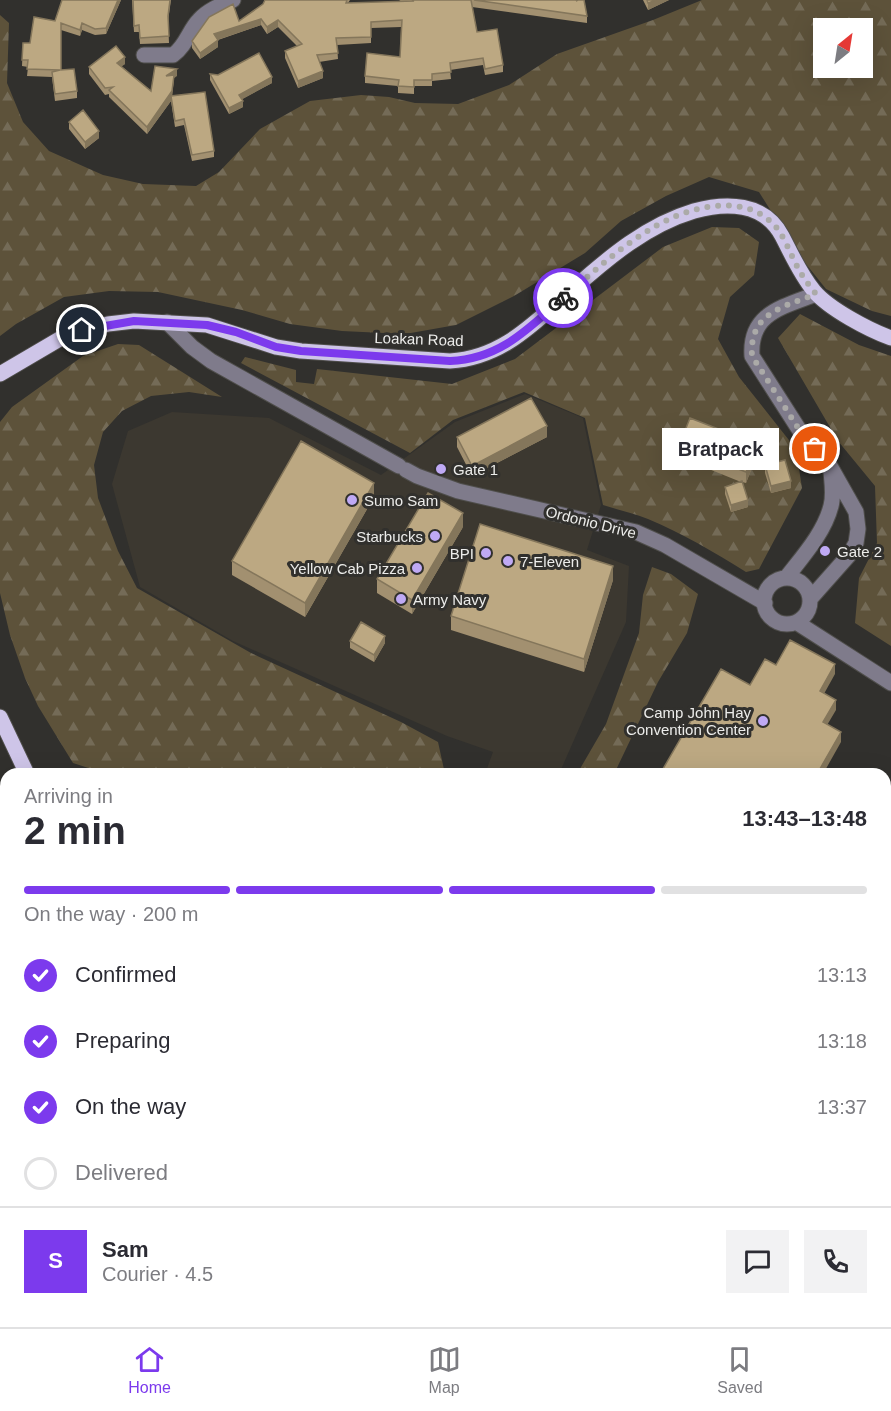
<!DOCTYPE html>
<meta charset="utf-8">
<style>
:root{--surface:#fff;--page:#f2f2f3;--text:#2b2b33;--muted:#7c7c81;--line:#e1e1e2;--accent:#7c3aed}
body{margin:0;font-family:Helvetica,sans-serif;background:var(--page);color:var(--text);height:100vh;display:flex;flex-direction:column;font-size:22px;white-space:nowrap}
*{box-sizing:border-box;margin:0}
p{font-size:20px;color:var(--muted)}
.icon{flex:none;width:33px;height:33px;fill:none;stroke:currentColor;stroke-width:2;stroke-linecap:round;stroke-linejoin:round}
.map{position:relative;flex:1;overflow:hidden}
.side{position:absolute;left:0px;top:768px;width:891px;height:560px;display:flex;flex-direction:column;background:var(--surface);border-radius:18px 18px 0 0;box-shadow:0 6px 24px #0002}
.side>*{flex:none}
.needle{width:39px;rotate:30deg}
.controls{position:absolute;left:813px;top:18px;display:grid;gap:12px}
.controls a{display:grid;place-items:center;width:60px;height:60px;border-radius:0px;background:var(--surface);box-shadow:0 6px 24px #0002;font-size:30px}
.pin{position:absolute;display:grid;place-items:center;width:51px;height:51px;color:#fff;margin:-26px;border:3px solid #fff;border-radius:50%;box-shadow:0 2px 6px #0007}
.courier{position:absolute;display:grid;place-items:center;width:60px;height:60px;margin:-30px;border:4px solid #7c3aed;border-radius:50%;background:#fff;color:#222;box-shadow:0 2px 8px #0007}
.bubble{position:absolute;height:42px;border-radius:0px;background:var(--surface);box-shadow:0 6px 24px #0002;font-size:20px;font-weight:800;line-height:42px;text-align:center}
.headline em{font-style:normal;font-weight:800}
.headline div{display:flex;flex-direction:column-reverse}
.headline{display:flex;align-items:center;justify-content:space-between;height:102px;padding:0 24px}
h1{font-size:39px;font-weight:800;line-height:45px}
.bar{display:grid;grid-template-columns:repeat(4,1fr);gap:9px 6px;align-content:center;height:72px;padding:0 24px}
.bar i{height:8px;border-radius:4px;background:var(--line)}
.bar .on{background:var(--accent)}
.bar p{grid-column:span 4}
.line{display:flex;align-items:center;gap:15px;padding:0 24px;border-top:2px solid var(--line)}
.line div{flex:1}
.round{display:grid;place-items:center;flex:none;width:63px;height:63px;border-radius:0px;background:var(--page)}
ol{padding:0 24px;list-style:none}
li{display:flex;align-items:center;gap:18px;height:66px}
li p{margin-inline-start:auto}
li .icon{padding:6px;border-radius:50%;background:var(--accent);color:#fff;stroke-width:4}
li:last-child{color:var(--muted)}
li i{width:33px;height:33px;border:3px solid var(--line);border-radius:50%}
.dock{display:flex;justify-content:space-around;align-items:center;height:84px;border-top:2px solid var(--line);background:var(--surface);font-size:16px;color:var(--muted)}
.dock a{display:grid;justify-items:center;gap:3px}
.dock .on{color:var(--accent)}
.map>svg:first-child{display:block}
</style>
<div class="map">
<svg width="891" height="1327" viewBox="0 0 891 1327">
<defs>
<pattern id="forest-firs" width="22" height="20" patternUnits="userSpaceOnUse" patternTransform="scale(1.5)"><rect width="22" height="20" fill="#5d523a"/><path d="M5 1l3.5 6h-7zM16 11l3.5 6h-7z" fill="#746b57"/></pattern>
</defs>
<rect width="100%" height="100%" fill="#31302d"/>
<path fill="#3c3830" d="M525,394L583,418L601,505L587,550L629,566L626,622L559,774H485L493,752L447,736L233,641L140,587L112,484L128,431L172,412L269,418L381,475L455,422Z"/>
<path fill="url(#forest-firs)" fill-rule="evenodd" d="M702,0H891V316L872,311L826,289L798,254L759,192L709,177L666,196L621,221L585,253L514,296L456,325L405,334L342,331L290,324L242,310L158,292L109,291L64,297L16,324L0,336V15L9,23L7,83L23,122L49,151L103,175L143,184L196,186L219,172L260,129L310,101L361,95L389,97L415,103L458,104L509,85L557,54L653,20ZM824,28H862V68H824Z
M712,227L739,228L759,242L754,275L730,297L718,339L739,377L796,449L802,488L759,569L746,572C714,552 682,533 648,519C633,513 618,510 603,505L585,418L524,392L453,420L410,453L241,363L245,357L296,370V382L314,384L317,369L452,384L515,359L663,247Z
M800,314L859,345L891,356V646L855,623L859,578L877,543L875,486L838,441L778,338Z
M118,344L139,345L222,397L189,392L151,396L122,411L103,432L94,465L98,498L118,551L137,588L251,653L401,722L438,742L445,774H107L73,763L38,706L25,678L10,635L0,593V422L12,407L83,356Z
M652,567L671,574L698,594L687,633L658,682L614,774H577L606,724L639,633L643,595Z
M891,808V916L885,922V818Z
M885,1227L891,1228V1327H492L490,1322H885Z"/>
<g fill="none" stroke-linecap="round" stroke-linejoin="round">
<path stroke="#211500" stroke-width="5" d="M500,1322L505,1327
M534,1327L535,1322"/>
<g stroke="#4f4e4b" stroke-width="17">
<path id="minor" d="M144,55H173C186,46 189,30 199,20C208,10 221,5 233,0
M167,322L192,347L211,361L399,466
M406,470L417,476L458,491L636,532L665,545L765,603
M786,578C803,556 824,533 831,506C834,495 832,483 831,472
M764 601a23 23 0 1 1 46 0a23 23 0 1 1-46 0Z
M810,599L849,555L856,543L858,529L856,512L830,466L800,431L752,356C749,313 783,307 816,294
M796,622L891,683
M0,1135H6
M112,1322L113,1327
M303,1322L310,1327
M128,1327L133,1322"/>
</g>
<g stroke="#4f4e4b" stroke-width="17">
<path id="major" d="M0,374L63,337L108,324L134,321L207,325L276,347L301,351L450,361C503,358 535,322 573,289C609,257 647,225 694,211C726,202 764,202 782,236C792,255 800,274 814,291C829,309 869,330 891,338
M0,717L27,774
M0,848L6,841
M0,1066L6,1078
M0,1229L6,1220"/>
</g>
<use href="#minor" stroke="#7f7b8b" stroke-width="15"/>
<use href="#major" stroke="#cec5e8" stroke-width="15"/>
</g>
<path fill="#a29070" d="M121,0L106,34L95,35L82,30L80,36L61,30V70L77,91V98L55,101L52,77L27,76L28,67L22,66L23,43H30L55,21Z
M132,0H171L168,21L169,43L140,44L139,32H134Z
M265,0H350L348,3L402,2L399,0H584L587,16V23L472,7L477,32L503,65V72L485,75L483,65L450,70L451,79L432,81V86H414V94L398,93V86L365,83V76L400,57L401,27L371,28V43L337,45L338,59L319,62L323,78L298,88L285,58V51L297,46L278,27L267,34L261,25L218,40V47L200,59L192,48V41L239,21L263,4Z
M643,0H669L648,10Z
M125,64L121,66L151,91L177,76L174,78L172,96L214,151V157L192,161L184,125L175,127L171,101L147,134L109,97V94L105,95L89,74V67Z
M210,74L272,83L242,99L243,107L229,114L210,80Z
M69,122L99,138L85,149L69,129Z
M457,437H547L472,476L457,447Z
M679,446L757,455L746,483L742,482L748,507L731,512L725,494V487L741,482L679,457Z
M765,465L791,488L771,493L765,473Z
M374,497L305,617L232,575V561Z
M463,527L412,614L377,593V579Z
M613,580L584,672L451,630V616Z
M350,641L385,643L374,662L350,648Z
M6,948V994L0,978V950Z
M6,1245V1261L2,1259V1253Z"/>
<path fill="#84765b" d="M118,0H121L106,34V28Z
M656,0H669L648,10V3Z
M261,19V25L214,41V34Z
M278,20V27L267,34V27Z
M82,23V30L80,36V30Z
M218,40V47L200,59V53Z
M125,57V64L117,70V63Z
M177,69V76L174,78L172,98L171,96V101L147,134V127L166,76Z
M323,71V78L298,88V81Z
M272,77V83L239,101V95Z
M243,101V107L229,114V108Z
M99,131V138L85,149V142Z
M547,426V437L472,476V466Z
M757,444V455L746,483V472Z
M791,481V488L771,493V486Z
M374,483V497L305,617V603Z
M748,500V507L731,512V505Z
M463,513V527L412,614V600Z
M613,566V580L584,672V659Z
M385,636V643L374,662V655Z
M835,664V674L820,701V691Z
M836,700V710L823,732V722Z
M841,732V742L823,774H817Z
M891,1054V1074L885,1085V1065Z
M3,1173V1182L0,1183V1174Z
M393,1322H400L396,1327H389Z"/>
<path fill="#bca882" stroke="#84765b" stroke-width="1.5" d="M62,0H118L106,28L95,29L82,23L80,30L61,23V70L74,69L77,91L55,94L52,72L60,70L27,69L28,60H22L23,43H30L34,17L55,21Z
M133,0H170L168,16L169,36L140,38L139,25L134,26Z
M265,0H347L346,3L414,1L412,0H471L477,32L497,29L503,65L485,69L483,58L450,63L451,72L432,74V80H414V87L398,86L399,80L365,76L367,53L400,57L402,20L371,22V37L336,38L338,53L317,55L323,71L298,81L285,51L302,44L278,20L267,27L261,19L214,34L218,40L200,53L192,41L209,17L233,4L239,21L263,4Z
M474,0H577L576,1L578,0H584L587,16Z
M647,0H656L648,3Z
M116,46L125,57L117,63L151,91L155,66L177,69L166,76L174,75L172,91L147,127L109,90L113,87L105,88L89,67Z
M259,53L272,77L239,95L243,101L229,108L210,74L218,75Z
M205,92L214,151L192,155L184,119L175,121L171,96Z
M83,110L99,131L85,142L69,122Z
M531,398L547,426L472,466L457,437Z
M690,418L757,444L746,472L679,446Z
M301,441L374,483L305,603L232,561Z
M785,460L791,481L771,486L765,465Z
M742,481L748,500L731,505L725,487Z
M428,493L463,513L412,600L377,579Z
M480,524L613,566L584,659L451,616Z
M361,622L385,636L374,655L350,641Z
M790,640L835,664L820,691L836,700L823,722L841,732L817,774H660L721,669L750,685L765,659L776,665Z
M6,948V980L0,964V950Z
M886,991L891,995V1054L885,1065Z
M0,1164L3,1173L0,1174Z
M6,1245V1255L2,1253Z
M0,1274H6V1322H97V1327H0Z
M154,1322H241L258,1327H152Z
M364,1322H393L389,1327H359Z"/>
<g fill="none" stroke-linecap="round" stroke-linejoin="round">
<path stroke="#abaaa8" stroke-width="6" stroke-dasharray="0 10.8" d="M563,298C592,273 621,246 654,227C686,208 739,193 770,221C783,232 788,249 796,264C801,275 808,284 816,294C783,307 749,313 752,356L800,431L815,449"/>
<path stroke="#7c3aed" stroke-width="8" d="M82,330L134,321L207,325L236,332L276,347L301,351L450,361C500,359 528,329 563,298"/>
</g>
<g fill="#bfa9f4" stroke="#31302d" stroke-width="2">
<circle cx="441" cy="469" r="6"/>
<circle cx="352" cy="500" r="6"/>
<circle cx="435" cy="536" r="6"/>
<circle cx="825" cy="551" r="6"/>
<circle cx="486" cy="553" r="6"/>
<circle cx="508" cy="561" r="6"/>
<circle cx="417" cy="568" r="6"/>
<circle cx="401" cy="599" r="6"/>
<circle cx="763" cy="721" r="6"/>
</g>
<g text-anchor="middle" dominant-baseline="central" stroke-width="6" stroke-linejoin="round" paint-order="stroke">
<g font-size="15" fill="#ececea" stroke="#31302d">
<text transform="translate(419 339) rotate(2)">Loakan Road</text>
<text transform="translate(591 522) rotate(14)">Ordonio Drive</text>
</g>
<g font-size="15" fill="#ececea" stroke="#31302d" text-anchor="start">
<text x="453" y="469">Gate 1</text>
<text x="364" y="500">Sumo Sam</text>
<text x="423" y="536" text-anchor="end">Starbucks</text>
<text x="837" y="551">Gate 2</text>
<text x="474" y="553" text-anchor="end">BPI</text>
<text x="520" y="561">7-Eleven</text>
<text x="405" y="568" text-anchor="end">Yellow Cab Pizza</text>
<text x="413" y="599">Army Navy</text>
<text x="751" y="712" text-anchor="end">Camp John Hay<tspan x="751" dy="17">Convention Center</tspan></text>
</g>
</g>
</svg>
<div class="controls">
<a><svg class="needle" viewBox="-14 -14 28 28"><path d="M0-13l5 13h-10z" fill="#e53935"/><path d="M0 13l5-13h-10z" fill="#7c7c81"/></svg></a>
</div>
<div class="pin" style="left:815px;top:449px;background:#ea580c"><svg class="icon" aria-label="bag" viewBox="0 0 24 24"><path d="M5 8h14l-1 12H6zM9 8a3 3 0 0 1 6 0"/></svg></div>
<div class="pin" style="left:82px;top:330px;background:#1f2937"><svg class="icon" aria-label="home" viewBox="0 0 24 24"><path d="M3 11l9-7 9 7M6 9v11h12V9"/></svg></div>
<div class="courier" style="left:563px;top:298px"><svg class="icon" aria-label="bike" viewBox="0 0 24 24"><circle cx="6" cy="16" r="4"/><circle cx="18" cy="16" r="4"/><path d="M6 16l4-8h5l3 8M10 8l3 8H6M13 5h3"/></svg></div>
<div class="bubble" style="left:662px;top:428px;width:117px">Bratpack</div>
<section class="side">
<div class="headline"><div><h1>2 min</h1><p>Arriving in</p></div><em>13:43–13:48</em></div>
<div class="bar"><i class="on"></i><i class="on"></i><i class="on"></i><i></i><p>On the way · 200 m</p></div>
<ol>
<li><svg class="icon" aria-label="check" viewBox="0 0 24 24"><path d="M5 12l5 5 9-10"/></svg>Confirmed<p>13:13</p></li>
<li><svg class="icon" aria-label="check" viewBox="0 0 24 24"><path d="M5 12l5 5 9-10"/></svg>Preparing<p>13:18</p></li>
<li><svg class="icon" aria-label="check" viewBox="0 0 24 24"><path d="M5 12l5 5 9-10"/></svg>On the way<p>13:37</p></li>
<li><i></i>Delivered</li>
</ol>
<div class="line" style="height:108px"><b class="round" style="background:var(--accent);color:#fff">S</b><div><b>Sam</b><p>Courier · 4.5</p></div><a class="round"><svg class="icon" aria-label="chat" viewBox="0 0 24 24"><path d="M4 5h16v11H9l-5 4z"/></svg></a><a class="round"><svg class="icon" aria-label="phone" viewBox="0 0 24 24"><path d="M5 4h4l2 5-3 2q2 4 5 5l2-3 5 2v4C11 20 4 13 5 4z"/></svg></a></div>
</section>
</div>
<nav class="dock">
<a class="on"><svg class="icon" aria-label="home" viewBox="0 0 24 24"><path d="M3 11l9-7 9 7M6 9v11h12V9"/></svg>Home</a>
<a><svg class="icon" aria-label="map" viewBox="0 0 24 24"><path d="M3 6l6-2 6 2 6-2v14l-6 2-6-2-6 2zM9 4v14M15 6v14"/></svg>Map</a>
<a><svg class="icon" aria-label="saved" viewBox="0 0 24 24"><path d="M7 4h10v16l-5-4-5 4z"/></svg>Saved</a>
</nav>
